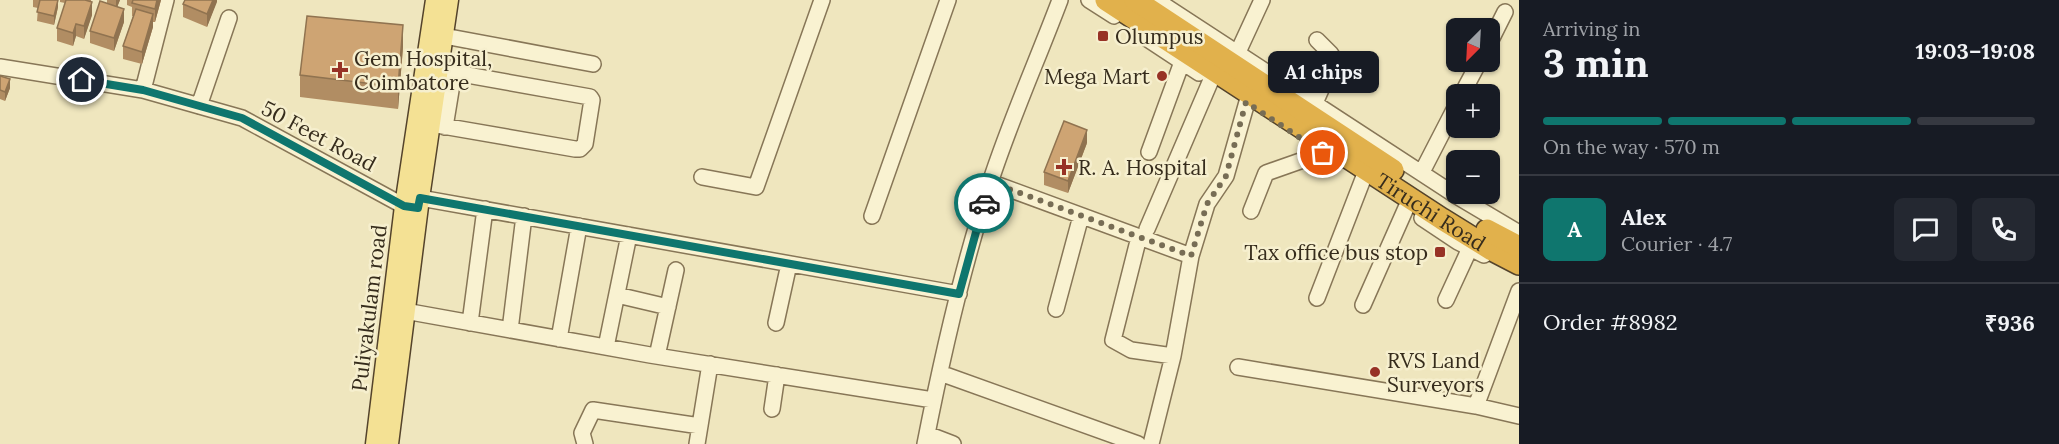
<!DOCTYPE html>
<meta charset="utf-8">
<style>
:root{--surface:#171b24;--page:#242831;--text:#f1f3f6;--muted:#9ea1a6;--line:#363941;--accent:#0f766e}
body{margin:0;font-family:Lora,serif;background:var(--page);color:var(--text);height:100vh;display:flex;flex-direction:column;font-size:22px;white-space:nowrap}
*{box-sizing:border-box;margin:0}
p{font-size:20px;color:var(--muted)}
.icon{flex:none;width:33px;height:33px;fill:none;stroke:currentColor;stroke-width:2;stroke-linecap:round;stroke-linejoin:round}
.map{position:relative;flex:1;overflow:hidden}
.drawer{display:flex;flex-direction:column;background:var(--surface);width:540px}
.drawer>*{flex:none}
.needle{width:39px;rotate:204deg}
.buttons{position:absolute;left:1446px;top:18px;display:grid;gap:12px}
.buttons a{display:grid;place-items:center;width:54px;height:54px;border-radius:9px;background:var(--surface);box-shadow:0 2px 4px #0004;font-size:30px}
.pin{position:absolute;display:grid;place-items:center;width:51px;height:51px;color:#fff;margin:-26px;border:3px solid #fff;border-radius:50%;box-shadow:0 2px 6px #0007}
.courier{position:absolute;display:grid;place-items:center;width:60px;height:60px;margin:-30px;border:4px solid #0f766e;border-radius:50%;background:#fff;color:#222;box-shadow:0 2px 8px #0007}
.bubble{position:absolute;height:42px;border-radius:9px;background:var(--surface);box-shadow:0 2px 4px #0004;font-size:20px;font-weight:700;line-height:42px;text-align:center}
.summary em{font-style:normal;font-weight:700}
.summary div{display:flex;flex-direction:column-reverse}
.summary{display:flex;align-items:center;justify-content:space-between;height:102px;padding:0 24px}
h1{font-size:39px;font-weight:700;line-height:45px}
.bar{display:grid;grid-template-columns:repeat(4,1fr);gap:9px 6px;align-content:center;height:72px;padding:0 24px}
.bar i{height:8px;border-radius:4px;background:var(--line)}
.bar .active{background:var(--accent)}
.bar p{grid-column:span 4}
.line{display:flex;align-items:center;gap:15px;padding:0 24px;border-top:2px solid var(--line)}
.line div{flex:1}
.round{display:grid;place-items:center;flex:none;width:63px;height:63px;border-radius:9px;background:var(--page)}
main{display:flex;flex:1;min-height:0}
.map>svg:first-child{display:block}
</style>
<main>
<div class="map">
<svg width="1519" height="444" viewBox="0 0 1519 444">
<rect width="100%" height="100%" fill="#efe6be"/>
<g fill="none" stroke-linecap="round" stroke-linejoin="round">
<g stroke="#877657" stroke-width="18">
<path id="minor" d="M1089,0L1114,16
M1156,0L1455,195L1519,233
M444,36L593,64
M1146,38L1199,73
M1490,42L1505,12
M1238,52L1262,0
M0,67L143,90L242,118L404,206L413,207
M143,90L166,0
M1462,94L1479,62
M1315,103L1330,69L1331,54L1317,40
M199,106L229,18
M431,124L575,149H580L585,144L592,100L590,97L439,70
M445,127L454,72
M1149,152L1182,62
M1422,172L1456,106
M702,177L756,187L822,0
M990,182L1191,256
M409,196L959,294
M1251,211L1266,173L1323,153
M872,216L948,0
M1422,218L1458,242L1484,255
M1147,229L1211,80
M1139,237L1113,340L1131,350L1173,356
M617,295L668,307
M1317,298L1363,179
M1446,300L1470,248
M1363,305L1406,208
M1056,309L1081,216
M405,311L650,355L933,400
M470,323L485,209
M776,323L789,264
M510,330L524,216
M559,339L579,226
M606,347L629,235
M657,356L676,270
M1238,367L1476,406L1519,416
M940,373L1138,444
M1476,406L1519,291
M772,409L777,375
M927,434L953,444
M585,444L582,433L593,410L700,426
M697,444L710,364
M925,444C942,357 962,268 990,183C1010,121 1037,61 1060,0
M1151,444L1173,356L1191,256L1207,204L1226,176L1247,102"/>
</g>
<g stroke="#54432b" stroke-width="21">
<path id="major" d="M375,444L404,206L435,0
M389,444L420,198L449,0"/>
</g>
<g stroke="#54432b" stroke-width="24">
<g id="highway">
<path id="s1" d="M1106,0L1442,219L1492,250L1519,264"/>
<path d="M1135,0L1393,170"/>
<path d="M1487,230L1519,247"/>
</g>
</g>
<use href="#minor" stroke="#f9f2d1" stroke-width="15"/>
<use href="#major" stroke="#f4e194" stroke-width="18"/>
<use href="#highway" stroke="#e1b14c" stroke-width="21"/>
</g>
<path fill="#b18d63" d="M33,0H58V7L54,25L37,21L38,8L33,7Z
M60,0H91L92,15L84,39L76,36L73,46L57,41V28L65,3L60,2Z
M107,0H120L117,7L124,22L114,51L90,43V31L107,4Z
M127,0H161L155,22H153V27L142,64L123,59V46L133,16H132V7L127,5Z
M217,0L207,27L183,17V4Z
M403,47L398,109L300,97V75Z
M0,76L10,88L5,101L0,99Z
M1087,143L1068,193L1044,185V172Z"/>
<path fill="#907350" d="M58,0V7L54,25V16Z
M116,0H120L116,10Z
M157,0H161L155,22V9Z
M213,0H217V2L207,27V14Z
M92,2V15L84,39V26Z
M124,9V22L114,51V38Z
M153,14V27L142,64V52Z
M76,24V36L73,46V33Z
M403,25V47L398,109V87Z
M10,79V88L5,101V92Z
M1087,130V143L1068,193V181Z"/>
<path fill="#cea473" stroke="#907350" stroke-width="1.5" d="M39,0H58L54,16L37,12L40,0Z
M66,0H85L92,2L84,26L76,24L73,33L57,28Z
M133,0H157L155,9L132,3Z
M185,0H213L207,14L183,4Z
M100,1L124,9L114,38L90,31Z
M136,9L153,14L142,52L123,46Z
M307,16L403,25L398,87L300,75Z
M0,76L10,79L5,92L0,90Z
M1064,121L1087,130L1068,181L1044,172Z"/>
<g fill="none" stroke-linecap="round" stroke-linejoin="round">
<path stroke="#776d55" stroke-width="6" stroke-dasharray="0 10.8" d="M984,203L990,182L1191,256L1207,204L1226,176L1246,102L1323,153"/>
<path stroke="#0f766e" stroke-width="8" d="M82,80L143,90L242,118L404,206L418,208L420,198L959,294L984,203"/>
</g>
<g fill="#973225" stroke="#f6efce" stroke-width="2">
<rect x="1097" y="30" width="12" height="12" rx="3"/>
<path d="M337 61h6v6h6v6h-6v6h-6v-6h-6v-6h6z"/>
<circle cx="1162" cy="76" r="6"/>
<path d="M1061 158h6v6h6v6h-6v6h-6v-6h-6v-6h6z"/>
<rect x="1434" y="246" width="12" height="12" rx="3"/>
<circle cx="1375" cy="372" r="6"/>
</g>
<g text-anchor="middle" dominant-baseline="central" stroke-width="5" stroke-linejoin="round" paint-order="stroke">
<g font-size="21" fill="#362c1c" stroke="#f6efce" text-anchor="start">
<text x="1115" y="36">Olumpus</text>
<text x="354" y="58">Gem Hospital,<tspan x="354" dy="24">Coimbatore</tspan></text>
<text x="1150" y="76" text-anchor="end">Mega Mart</text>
<text x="1078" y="167">R. A. Hospital</text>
<text x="1428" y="252" text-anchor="end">Tax office bus stop</text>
<text x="1387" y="360">RVS Land<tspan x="1387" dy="24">Surveyors</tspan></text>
</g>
<g font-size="21" fill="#362c1c" stroke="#f6efce">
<text transform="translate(319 136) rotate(28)">50 Feet Road</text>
<text stroke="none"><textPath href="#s1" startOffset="388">Tiruchi Road</textPath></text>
<text transform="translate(369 308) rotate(-83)">Puliyakulam road</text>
</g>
</g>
</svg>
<div class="buttons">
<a><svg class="needle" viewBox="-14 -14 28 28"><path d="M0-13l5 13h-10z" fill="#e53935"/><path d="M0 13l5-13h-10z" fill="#9ea1a6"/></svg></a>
<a>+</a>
<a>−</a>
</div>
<div class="pin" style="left:1323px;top:153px;background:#ea580c"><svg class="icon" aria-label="bag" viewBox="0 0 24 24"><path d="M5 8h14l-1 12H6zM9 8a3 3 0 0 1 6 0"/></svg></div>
<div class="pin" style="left:82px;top:80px;background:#1f2937"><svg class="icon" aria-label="home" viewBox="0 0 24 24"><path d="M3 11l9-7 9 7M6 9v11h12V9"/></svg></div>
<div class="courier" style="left:984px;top:203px"><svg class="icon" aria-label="car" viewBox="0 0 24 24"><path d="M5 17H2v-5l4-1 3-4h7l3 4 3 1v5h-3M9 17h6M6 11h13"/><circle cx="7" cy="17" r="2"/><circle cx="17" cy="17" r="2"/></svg></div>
<div class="bubble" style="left:1268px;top:51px;width:111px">A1 chips</div>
</div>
<section class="drawer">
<div class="summary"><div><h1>3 min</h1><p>Arriving in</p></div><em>19:03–19:08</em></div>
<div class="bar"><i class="active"></i><i class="active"></i><i class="active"></i><i></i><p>On the way · 570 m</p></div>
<div class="line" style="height:108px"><b class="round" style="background:var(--accent);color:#fff">A</b><div><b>Alex</b><p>Courier · 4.7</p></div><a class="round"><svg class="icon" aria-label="chat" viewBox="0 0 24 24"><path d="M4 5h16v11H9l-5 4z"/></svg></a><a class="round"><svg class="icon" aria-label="phone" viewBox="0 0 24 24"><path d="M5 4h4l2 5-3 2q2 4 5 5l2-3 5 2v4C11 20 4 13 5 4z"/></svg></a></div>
<div class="line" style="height:78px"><div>Order #8982</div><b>₹936</b></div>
</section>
</main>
